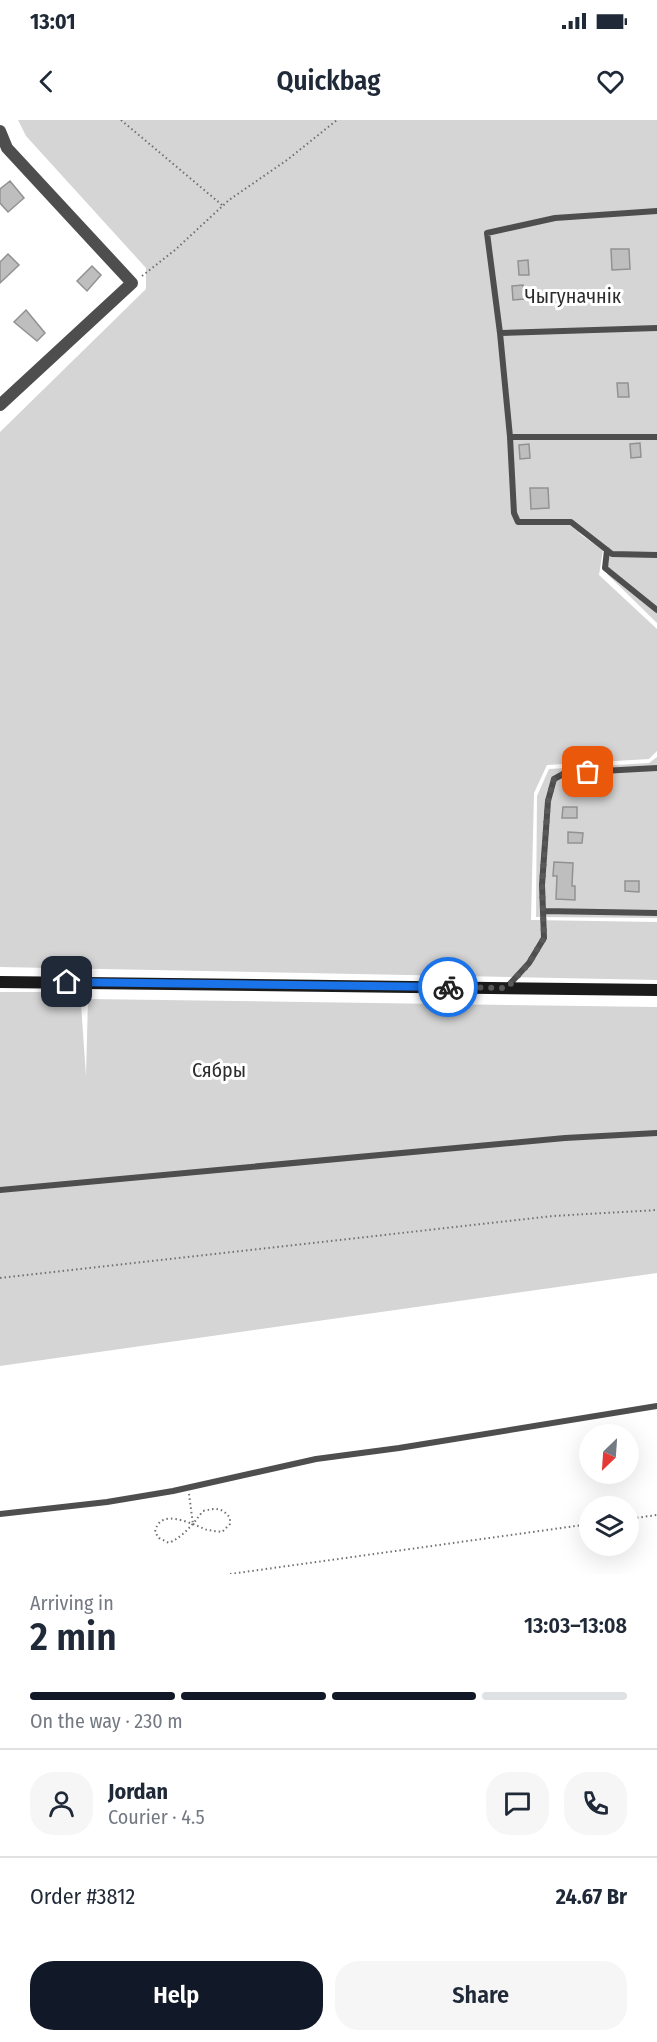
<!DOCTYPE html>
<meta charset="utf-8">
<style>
:root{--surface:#fff;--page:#f6f6f7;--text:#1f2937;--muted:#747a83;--line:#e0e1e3;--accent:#111827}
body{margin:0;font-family:"Fira Sans Condensed",sans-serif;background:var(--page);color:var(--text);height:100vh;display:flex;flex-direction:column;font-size:22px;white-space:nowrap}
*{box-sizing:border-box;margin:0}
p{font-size:20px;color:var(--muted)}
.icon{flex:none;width:33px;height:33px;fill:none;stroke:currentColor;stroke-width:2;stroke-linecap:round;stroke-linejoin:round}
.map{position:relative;height:1454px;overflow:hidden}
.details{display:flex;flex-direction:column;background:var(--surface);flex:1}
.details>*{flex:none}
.needle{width:39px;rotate:205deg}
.controls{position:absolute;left:579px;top:1304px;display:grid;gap:12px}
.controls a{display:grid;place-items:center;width:60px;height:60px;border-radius:50%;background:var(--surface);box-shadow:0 6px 24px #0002;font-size:30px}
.pin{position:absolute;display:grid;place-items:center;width:51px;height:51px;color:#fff;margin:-26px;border-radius:12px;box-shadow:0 3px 9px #0006}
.courier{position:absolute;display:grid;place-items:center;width:60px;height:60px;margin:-30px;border:4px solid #1a73e8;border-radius:50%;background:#fff;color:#222;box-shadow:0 2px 8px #0007}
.headline em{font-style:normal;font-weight:600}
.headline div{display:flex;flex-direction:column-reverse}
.headline{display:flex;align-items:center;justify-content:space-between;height:102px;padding:0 30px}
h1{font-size:39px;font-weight:600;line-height:45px}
.bar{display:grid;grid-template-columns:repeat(4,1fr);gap:9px 6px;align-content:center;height:72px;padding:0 30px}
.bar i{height:8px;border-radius:4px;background:var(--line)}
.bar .current{background:var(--accent)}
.bar p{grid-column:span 4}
.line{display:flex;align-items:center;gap:15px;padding:0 30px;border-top:2px solid var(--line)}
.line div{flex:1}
.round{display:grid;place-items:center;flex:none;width:63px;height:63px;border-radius:24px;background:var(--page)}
.primary-button{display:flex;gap:12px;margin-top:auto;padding:12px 30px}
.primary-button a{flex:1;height:69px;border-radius:24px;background:var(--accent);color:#fff;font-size:24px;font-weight:600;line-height:69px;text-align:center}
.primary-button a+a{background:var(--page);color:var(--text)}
.status{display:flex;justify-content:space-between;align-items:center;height:42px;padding:0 30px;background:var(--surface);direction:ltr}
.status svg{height:16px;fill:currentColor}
header{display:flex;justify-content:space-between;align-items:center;height:78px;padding:0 30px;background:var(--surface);font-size:27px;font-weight:600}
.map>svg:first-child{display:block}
</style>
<div class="status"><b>13:01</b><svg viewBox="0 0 49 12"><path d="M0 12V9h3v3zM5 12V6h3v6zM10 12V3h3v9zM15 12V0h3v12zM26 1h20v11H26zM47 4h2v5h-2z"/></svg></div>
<header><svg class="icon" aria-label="back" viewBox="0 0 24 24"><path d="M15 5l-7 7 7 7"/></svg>Quickbag<svg class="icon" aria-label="heart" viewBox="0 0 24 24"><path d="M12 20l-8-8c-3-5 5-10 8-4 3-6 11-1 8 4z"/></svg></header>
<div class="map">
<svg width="657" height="1454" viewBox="0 0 657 1454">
<rect width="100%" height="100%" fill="#fff"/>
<path fill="#d5d5d5" d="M18,0H657V503L607,454L610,429L577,412L603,430L599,455L657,509V631L649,639L547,645L534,673L531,800L657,802V860L0,847V312L146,169V148L26,16Z
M657,637V798L536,797L537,676L549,649L649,643Z
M0,872H64L81,884L86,956L88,879L657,887V1153L0,1246Z"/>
<path fill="#bebebe" stroke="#929292" stroke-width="1.5" d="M10,61L24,78L8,92L0,83V69Z
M611,129H629L630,149L612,150Z
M8,134L19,145L0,163V142Z
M528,140L529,155H519L518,141Z
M92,146L101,155L87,171L77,161Z
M523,165L524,179L513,180L512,166Z
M26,190L45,213L37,221L14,202Z
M617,263H628L629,277H618Z
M640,323L641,337L631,338L630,324Z
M529,324L530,338L520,339L519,325Z
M530,368H548L549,388L531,389Z
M563,687H577V698H562Z
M568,712L583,713L582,723H568Z
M554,742L573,743L572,766H575V780L556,779L557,756H553Z
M625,761H639V772L625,771Z"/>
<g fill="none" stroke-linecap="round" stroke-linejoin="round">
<path stroke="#707070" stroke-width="2" stroke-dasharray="1.5 3" stroke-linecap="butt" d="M121,0L222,85
M142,156L175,130L229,80L287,40L337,0
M0,1158L553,1096L657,1090
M189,1374L193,1404
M628,1399L657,1395
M193,1404L207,1410L222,1412L230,1404V1398C222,1387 215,1388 203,1391C192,1405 185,1415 169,1423L159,1418L155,1412C159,1392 179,1399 193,1404
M230,1454L590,1404"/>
<path stroke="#4e4e4e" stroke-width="6" d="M657,208L500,213L510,317H657
M500,213L487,113L555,98L657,91
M510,317L514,393L518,402H571L612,434L657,435
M607,430L605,448L657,490
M543,791L657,793
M507,867L529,843L544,818L542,765L548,681L554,659L565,653L657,648
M0,1070L565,1018L657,1013
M0,1394L107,1382L173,1371L316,1339L399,1328L657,1286"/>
<path stroke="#4e4e4e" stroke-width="12" d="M0,11L7,28L132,163L0,285"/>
<path stroke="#1b1b1b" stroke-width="12" d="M0,862L657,870"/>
</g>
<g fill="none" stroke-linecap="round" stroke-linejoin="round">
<path stroke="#595959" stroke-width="6" stroke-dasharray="0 10.8" d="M448,867L507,868L529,843L544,818L542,765L548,681L554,659L565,653L588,652"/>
<path stroke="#1a73e8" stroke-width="8" d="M67,862L448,867"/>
</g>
<g text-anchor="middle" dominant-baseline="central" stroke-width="6" stroke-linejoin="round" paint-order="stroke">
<g font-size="20" fill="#2c2c2c" stroke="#fff">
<text x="573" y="176">Чыгуначнік</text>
<text x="219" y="950">Сябры</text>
</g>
</g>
</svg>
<div class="controls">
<a><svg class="needle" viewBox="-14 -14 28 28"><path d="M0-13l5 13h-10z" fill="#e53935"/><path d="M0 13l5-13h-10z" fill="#747a83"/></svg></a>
<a><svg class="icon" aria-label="layers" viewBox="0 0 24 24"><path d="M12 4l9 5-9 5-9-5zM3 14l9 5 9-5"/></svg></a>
</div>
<div class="pin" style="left:588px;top:652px;background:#ea580c"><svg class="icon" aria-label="bag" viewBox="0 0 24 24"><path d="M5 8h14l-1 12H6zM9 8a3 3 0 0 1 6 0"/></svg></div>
<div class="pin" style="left:67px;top:862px;background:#1f2937"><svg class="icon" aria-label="home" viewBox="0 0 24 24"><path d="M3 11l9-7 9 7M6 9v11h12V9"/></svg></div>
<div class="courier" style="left:448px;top:867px"><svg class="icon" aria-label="bike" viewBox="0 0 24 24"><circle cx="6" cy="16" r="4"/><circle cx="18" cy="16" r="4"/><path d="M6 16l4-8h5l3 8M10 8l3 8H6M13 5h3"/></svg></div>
</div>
<section class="details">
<div class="headline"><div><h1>2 min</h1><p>Arriving in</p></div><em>13:03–13:08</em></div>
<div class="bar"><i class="current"></i><i class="current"></i><i class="current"></i><i></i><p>On the way · 230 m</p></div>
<div class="line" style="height:108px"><a class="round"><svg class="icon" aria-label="person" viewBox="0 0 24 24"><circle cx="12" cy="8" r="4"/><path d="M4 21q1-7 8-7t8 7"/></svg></a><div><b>Jordan</b><p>Courier · 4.5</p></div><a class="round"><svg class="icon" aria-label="chat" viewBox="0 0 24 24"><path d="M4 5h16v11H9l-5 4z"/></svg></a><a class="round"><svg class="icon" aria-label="phone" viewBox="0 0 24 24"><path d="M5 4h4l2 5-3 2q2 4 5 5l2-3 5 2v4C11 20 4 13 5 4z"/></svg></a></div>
<div class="line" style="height:78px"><div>Order #3812</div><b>24.67 Br</b></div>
<div class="primary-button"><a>Help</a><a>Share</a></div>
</section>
